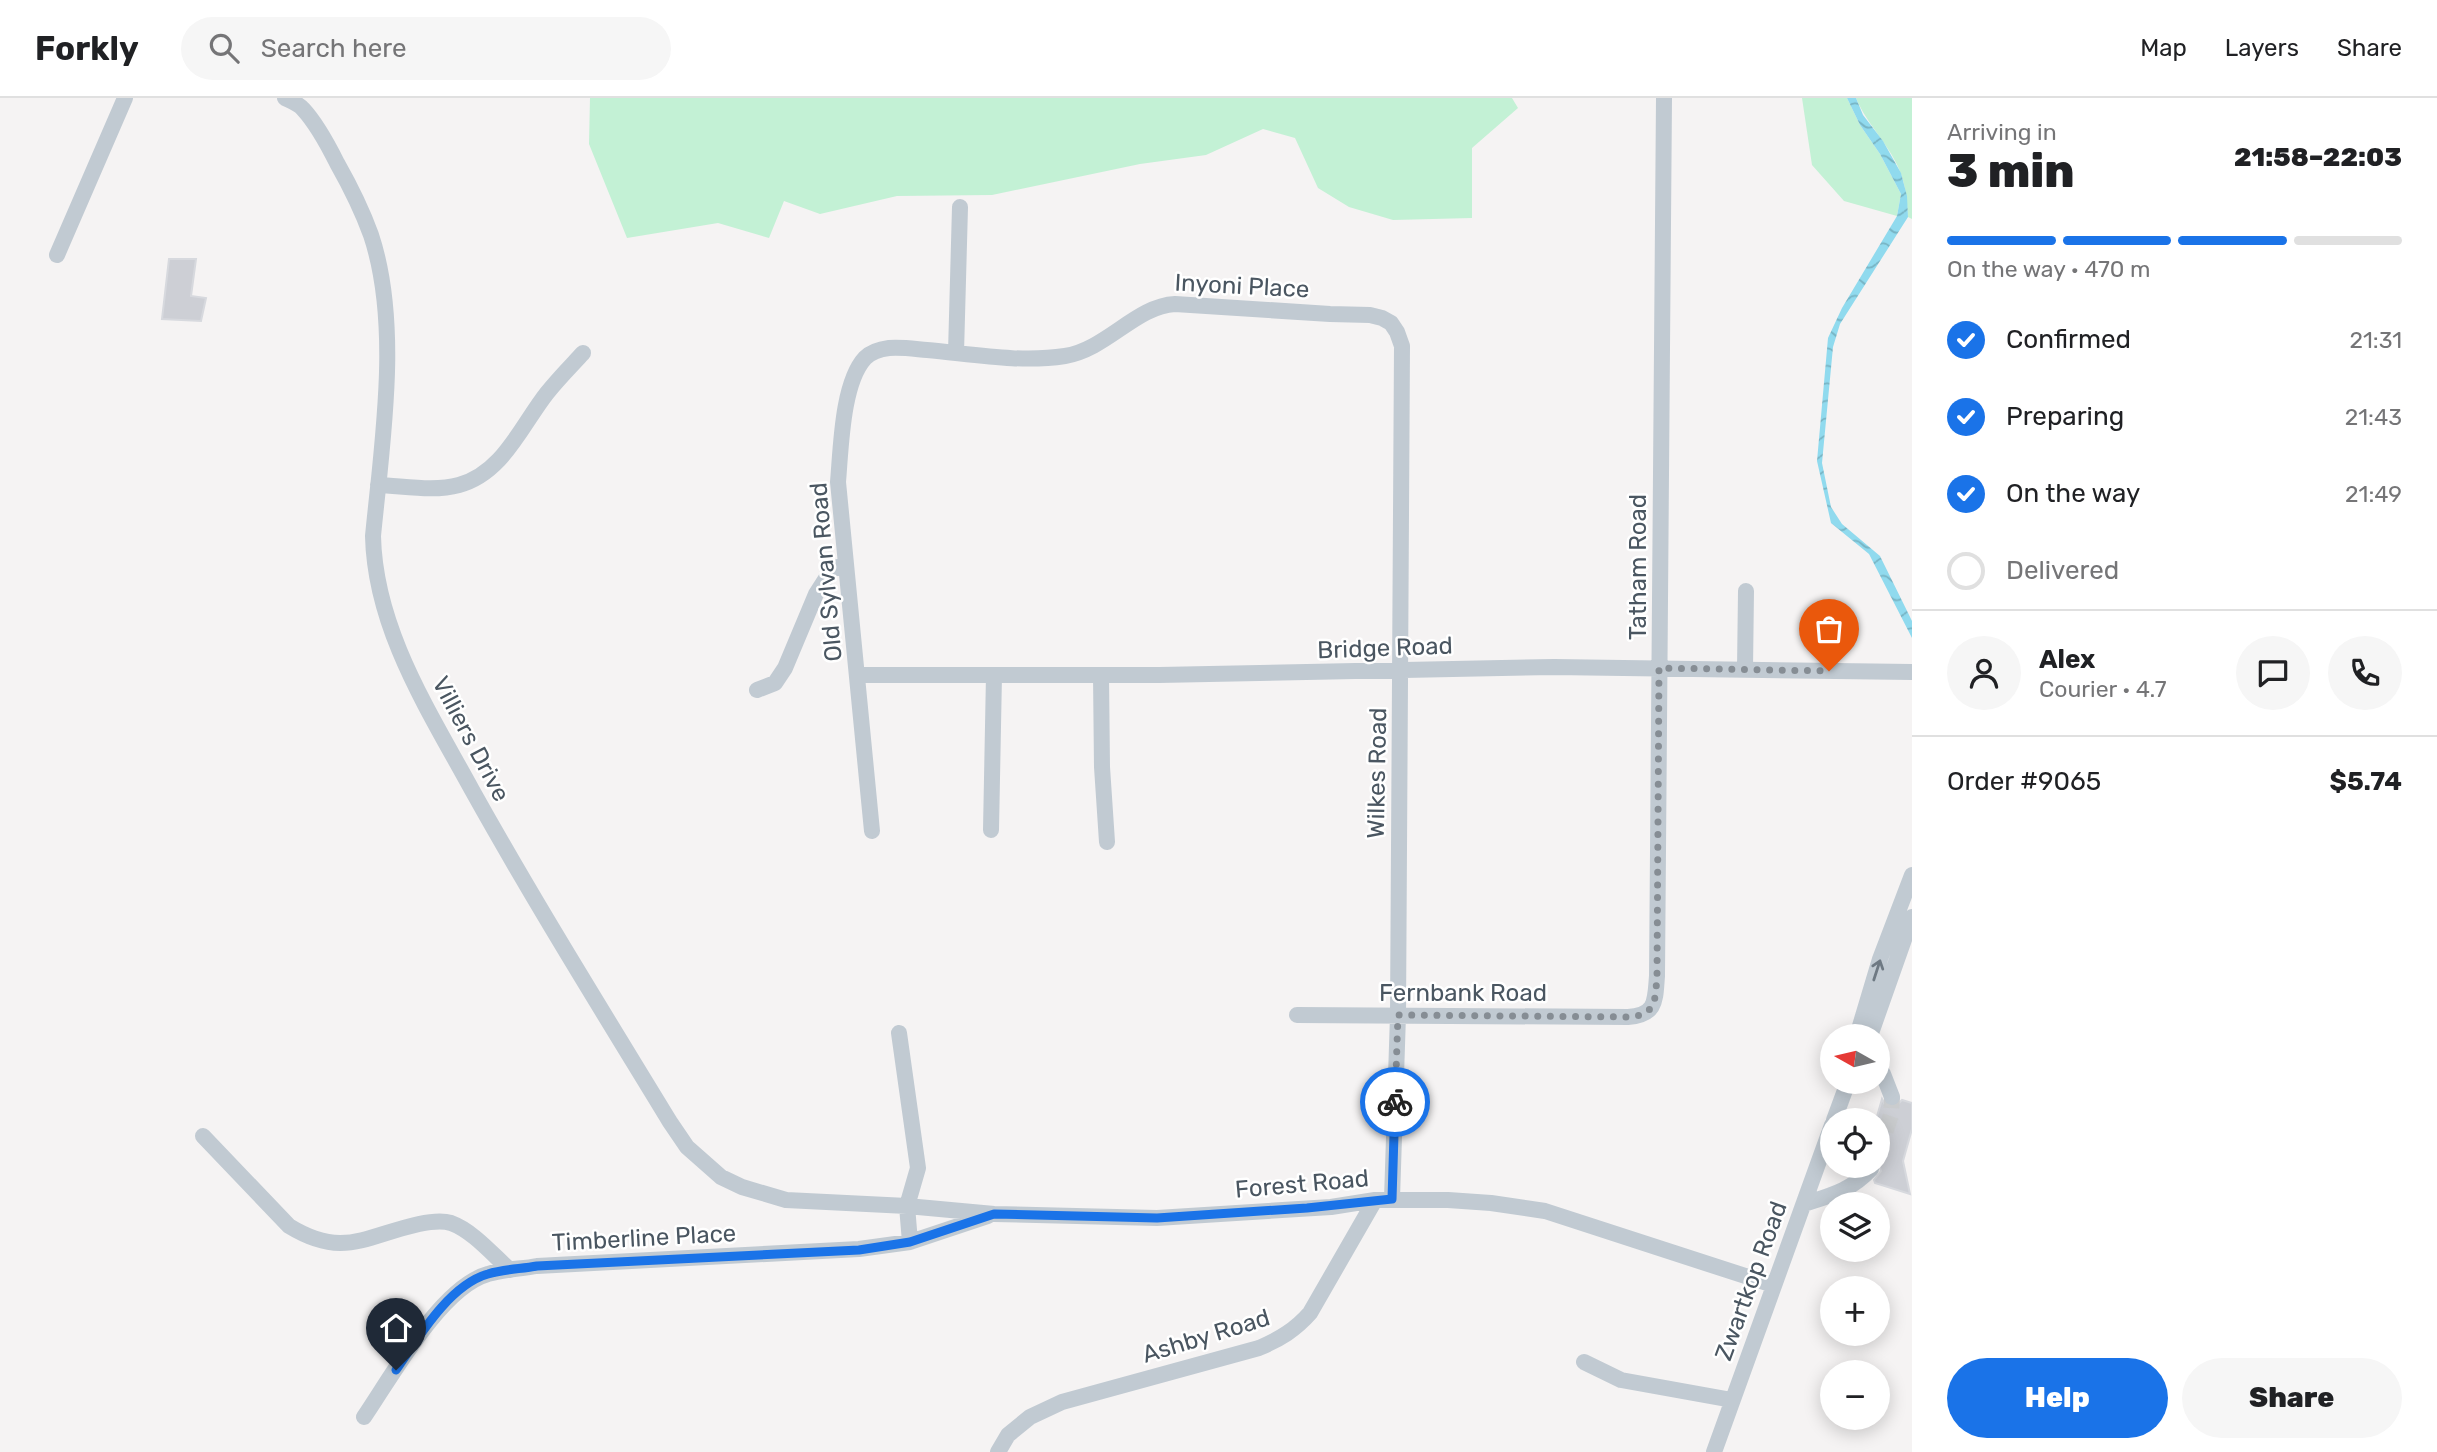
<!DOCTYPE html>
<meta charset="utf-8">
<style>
:root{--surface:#fff;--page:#f6f6f6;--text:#202124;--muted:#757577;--line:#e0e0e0;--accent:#1a73e8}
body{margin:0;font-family:Rubik,sans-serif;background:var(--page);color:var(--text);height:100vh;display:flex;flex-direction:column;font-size:26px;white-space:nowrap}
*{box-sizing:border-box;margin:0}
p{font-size:23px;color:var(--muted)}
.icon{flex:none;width:38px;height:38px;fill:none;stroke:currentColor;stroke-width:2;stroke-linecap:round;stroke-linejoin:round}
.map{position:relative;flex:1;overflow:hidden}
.sheet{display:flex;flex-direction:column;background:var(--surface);width:525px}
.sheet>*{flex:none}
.needle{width:46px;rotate:278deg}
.controls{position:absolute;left:1820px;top:926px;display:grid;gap:14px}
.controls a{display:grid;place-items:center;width:70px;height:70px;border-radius:50%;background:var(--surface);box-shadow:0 4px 18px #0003;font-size:35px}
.pin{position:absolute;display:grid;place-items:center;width:60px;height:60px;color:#fff;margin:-72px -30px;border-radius:50% 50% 50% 0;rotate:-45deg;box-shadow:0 0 7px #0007}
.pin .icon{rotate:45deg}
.courier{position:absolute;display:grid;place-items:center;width:70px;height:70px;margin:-35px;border:5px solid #1a73e8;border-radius:50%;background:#fff;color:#222;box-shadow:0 2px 9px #0007}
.overview em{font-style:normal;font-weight:800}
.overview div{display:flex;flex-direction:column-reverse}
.overview{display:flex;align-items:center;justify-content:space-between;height:119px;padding:0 35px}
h1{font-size:46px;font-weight:800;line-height:52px}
.bar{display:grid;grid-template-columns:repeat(4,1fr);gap:10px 7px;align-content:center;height:84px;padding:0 35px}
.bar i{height:9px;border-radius:5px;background:var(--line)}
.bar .active{background:var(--accent)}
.bar p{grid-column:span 4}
.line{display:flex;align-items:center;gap:18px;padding:0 35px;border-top:2px solid var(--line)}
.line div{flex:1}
.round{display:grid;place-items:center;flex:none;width:74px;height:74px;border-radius:37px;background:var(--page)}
ol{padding:0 35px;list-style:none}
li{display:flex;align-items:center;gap:21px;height:77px}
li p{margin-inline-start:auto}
li .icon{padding:7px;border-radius:50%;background:var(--accent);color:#fff;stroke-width:4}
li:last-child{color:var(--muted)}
li i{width:38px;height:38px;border:4px solid var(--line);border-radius:50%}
.button{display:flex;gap:14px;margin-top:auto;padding:14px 35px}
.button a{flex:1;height:80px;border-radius:42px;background:var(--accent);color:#fff;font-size:28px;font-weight:800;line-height:80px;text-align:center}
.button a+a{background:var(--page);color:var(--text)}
header{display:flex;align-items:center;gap:42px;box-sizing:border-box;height:98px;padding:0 35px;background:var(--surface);border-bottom:2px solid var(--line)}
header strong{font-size:33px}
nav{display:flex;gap:38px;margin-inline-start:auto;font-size:24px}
.search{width:490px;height:63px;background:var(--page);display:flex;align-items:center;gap:18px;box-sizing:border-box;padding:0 24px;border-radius:38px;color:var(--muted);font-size:26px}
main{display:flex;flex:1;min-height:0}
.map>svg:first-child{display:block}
</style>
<header>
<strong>Forkly</strong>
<div class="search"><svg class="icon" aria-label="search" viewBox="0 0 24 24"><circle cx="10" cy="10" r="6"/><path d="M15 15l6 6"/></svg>Search here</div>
<nav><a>Map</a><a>Layers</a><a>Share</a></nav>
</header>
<main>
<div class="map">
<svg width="1912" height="1354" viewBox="0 0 1912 1354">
<defs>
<pattern id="water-waves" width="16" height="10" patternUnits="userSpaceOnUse" patternTransform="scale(1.75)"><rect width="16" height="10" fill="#90daee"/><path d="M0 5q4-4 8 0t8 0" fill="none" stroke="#78b4c4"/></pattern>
</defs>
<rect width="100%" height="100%" fill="#f5f3f3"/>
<path fill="#c3f1d5" d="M590,0H1512L1518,10L1472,50V120L1393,122L1349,109L1318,90L1295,40L1263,31L1206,57L1140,66L992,97L897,98L820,116L784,103L769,140L718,125L627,140L589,46Z
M1802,0H1847L1860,27L1880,56L1901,96L1897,118L1844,103L1812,67Z
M1856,0H1912V121L1908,119C1907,104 1906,90 1901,76C1891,48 1867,27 1856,0Z"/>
<path fill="url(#water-waves)" d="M1847,0H1856L1863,17L1883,43L1901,75L1907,98L1908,119L1840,226L1833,249L1822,365L1831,409L1842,426L1880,458L1912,523V540L1869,456L1831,425L1817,363L1828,240L1842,210L1897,118L1901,96L1880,56L1860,27Z"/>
<path fill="#cdcfd5" stroke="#d7d9de" stroke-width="2" d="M169,161H196L191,198L206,200L201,223L162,221Z
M1882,1001L1885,1007L1891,1009L1896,1008L1902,1002L1912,1005V1031L1903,1063L1910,1096L1875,1085L1874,1082L1881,1073L1878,1063V1022H1876Z"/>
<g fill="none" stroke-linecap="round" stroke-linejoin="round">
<path stroke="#caccce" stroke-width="16" stroke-dasharray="16 8" stroke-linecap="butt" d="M1878,1056L1891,1017L1892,999"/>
<path stroke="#c1cad2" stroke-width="16" d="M285,0C291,3 299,6 303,11C317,26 328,47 337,65C350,88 362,112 371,137C401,227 382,345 373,438C375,531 429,613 472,692C535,805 603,914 670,1024L687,1049L721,1079L742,1089L786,1102L907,1108L994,1116L1157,1120L1331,1109L1375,1102H1448L1491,1105L1545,1113L1773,1187
M57,157L125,0
M956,255L960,109
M378,387C404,388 434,394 459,387C503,375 521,328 547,295C558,281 571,268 583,255
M1745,571L1746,493
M858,577H1159L1554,569L1912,574
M1101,577L1102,669L1107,744
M757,592L775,585L785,570L816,496L832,471L845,467
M991,732L994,577
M872,733L838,384C841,350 842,285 865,260C871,254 881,251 889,250C902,249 915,251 927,252C972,256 1020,265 1065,258C1107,251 1136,208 1175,206L1330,216L1370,217L1382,220L1391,225L1397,234L1402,248L1398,917L1392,1101
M1297,917L1628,919C1657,917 1655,902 1657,878L1664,0
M899,935L918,1070L907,1108L910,1144
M1857,938L1880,861L1912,777
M1870,938L1912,819
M1878,969L1883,976L1892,999
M1834,1022L1848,984
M203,1038L289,1128C343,1161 365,1138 419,1126C429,1124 441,1122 451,1125C473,1133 493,1157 510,1172
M1804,1106C1832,1097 1850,1093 1871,1071
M1584,1264L1621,1282L1732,1302
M364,1319C392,1278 441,1189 488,1176C503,1171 521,1171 537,1168L859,1151L910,1144L988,1118
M998,1354L1008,1337L1030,1319L1062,1304L1259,1250C1280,1241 1295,1232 1310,1215L1375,1102
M1714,1354L1832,1027"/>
</g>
<defs><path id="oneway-shaft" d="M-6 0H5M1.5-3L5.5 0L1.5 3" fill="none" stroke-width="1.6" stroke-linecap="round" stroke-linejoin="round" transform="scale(1.75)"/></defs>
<use stroke="#6e7983" href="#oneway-shaft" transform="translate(1877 872) rotate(-72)"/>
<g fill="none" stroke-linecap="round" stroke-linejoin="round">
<path stroke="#868d94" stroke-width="7" stroke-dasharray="0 12.6" d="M1395,1004L1398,917L1628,919C1657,917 1655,902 1657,878L1659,570L1829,573"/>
<path stroke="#1a73e8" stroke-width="9" d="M396,1272C418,1240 449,1187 488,1176C504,1171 521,1171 537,1168L859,1152L910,1144L994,1116L1157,1120L1307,1110L1392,1101L1395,1004"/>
</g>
<g text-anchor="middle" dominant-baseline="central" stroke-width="5" stroke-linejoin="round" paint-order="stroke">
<g font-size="24" fill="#4a5661" stroke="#fff">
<text transform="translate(1242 188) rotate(3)">Inyoni Place</text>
<text transform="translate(1638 469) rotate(-90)">Tatham Road</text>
<text transform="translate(826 474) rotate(-95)">Old Sylvan Road</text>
<text transform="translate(1385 550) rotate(-2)">Bridge Road</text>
<text transform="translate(471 641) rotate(62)">Villiers Drive</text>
<text transform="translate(1377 675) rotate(-89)">Wilkes Road</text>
<text x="1463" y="895">Fernbank Road</text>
<text transform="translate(1302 1086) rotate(-5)">Forest Road</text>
<text transform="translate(644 1140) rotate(-3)">Timberline Place</text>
<text transform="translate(1751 1183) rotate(-70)">Zwartkop Road</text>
<text transform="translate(1206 1238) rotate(-17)">Ashby Road</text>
</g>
</g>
</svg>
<div class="controls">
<a><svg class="needle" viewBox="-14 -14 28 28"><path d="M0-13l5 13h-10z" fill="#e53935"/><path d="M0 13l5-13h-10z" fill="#757577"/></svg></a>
<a><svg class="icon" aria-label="locate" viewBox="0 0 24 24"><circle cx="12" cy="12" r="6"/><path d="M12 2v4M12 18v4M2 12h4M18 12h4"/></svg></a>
<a><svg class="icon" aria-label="layers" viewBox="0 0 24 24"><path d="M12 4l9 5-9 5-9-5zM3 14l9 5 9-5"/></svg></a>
<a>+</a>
<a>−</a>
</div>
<div class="pin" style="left:1829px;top:573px;background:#ea580c"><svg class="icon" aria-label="bag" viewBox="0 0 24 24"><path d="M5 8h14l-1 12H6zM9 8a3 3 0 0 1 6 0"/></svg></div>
<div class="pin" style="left:396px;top:1272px;background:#1f2937"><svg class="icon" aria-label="home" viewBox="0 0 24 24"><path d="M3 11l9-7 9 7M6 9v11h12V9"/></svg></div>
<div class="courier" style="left:1395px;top:1004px"><svg class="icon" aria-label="bike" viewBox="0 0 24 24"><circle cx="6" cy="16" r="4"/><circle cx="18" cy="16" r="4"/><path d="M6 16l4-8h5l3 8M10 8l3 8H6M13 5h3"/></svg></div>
</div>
<section class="sheet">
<div class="overview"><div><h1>3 min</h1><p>Arriving in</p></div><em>21:58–22:03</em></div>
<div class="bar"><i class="active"></i><i class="active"></i><i class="active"></i><i></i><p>On the way · 470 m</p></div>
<ol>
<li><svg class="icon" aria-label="check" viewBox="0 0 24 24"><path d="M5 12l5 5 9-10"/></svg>Confirmed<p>21:31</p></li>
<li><svg class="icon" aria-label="check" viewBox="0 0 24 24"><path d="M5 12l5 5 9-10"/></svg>Preparing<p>21:43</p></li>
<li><svg class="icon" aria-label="check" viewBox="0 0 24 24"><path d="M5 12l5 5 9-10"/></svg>On the way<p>21:49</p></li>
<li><i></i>Delivered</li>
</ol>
<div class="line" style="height:126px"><a class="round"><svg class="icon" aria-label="person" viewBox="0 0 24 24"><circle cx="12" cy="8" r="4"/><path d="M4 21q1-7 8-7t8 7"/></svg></a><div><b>Alex</b><p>Courier · 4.7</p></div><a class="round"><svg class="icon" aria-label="chat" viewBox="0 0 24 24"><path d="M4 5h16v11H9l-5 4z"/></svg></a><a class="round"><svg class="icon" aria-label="phone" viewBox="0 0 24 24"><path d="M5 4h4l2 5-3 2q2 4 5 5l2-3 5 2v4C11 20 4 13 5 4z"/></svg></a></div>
<div class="line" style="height:91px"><div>Order #9065</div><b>$5.74</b></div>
<div class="button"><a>Help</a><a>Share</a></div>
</section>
</main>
